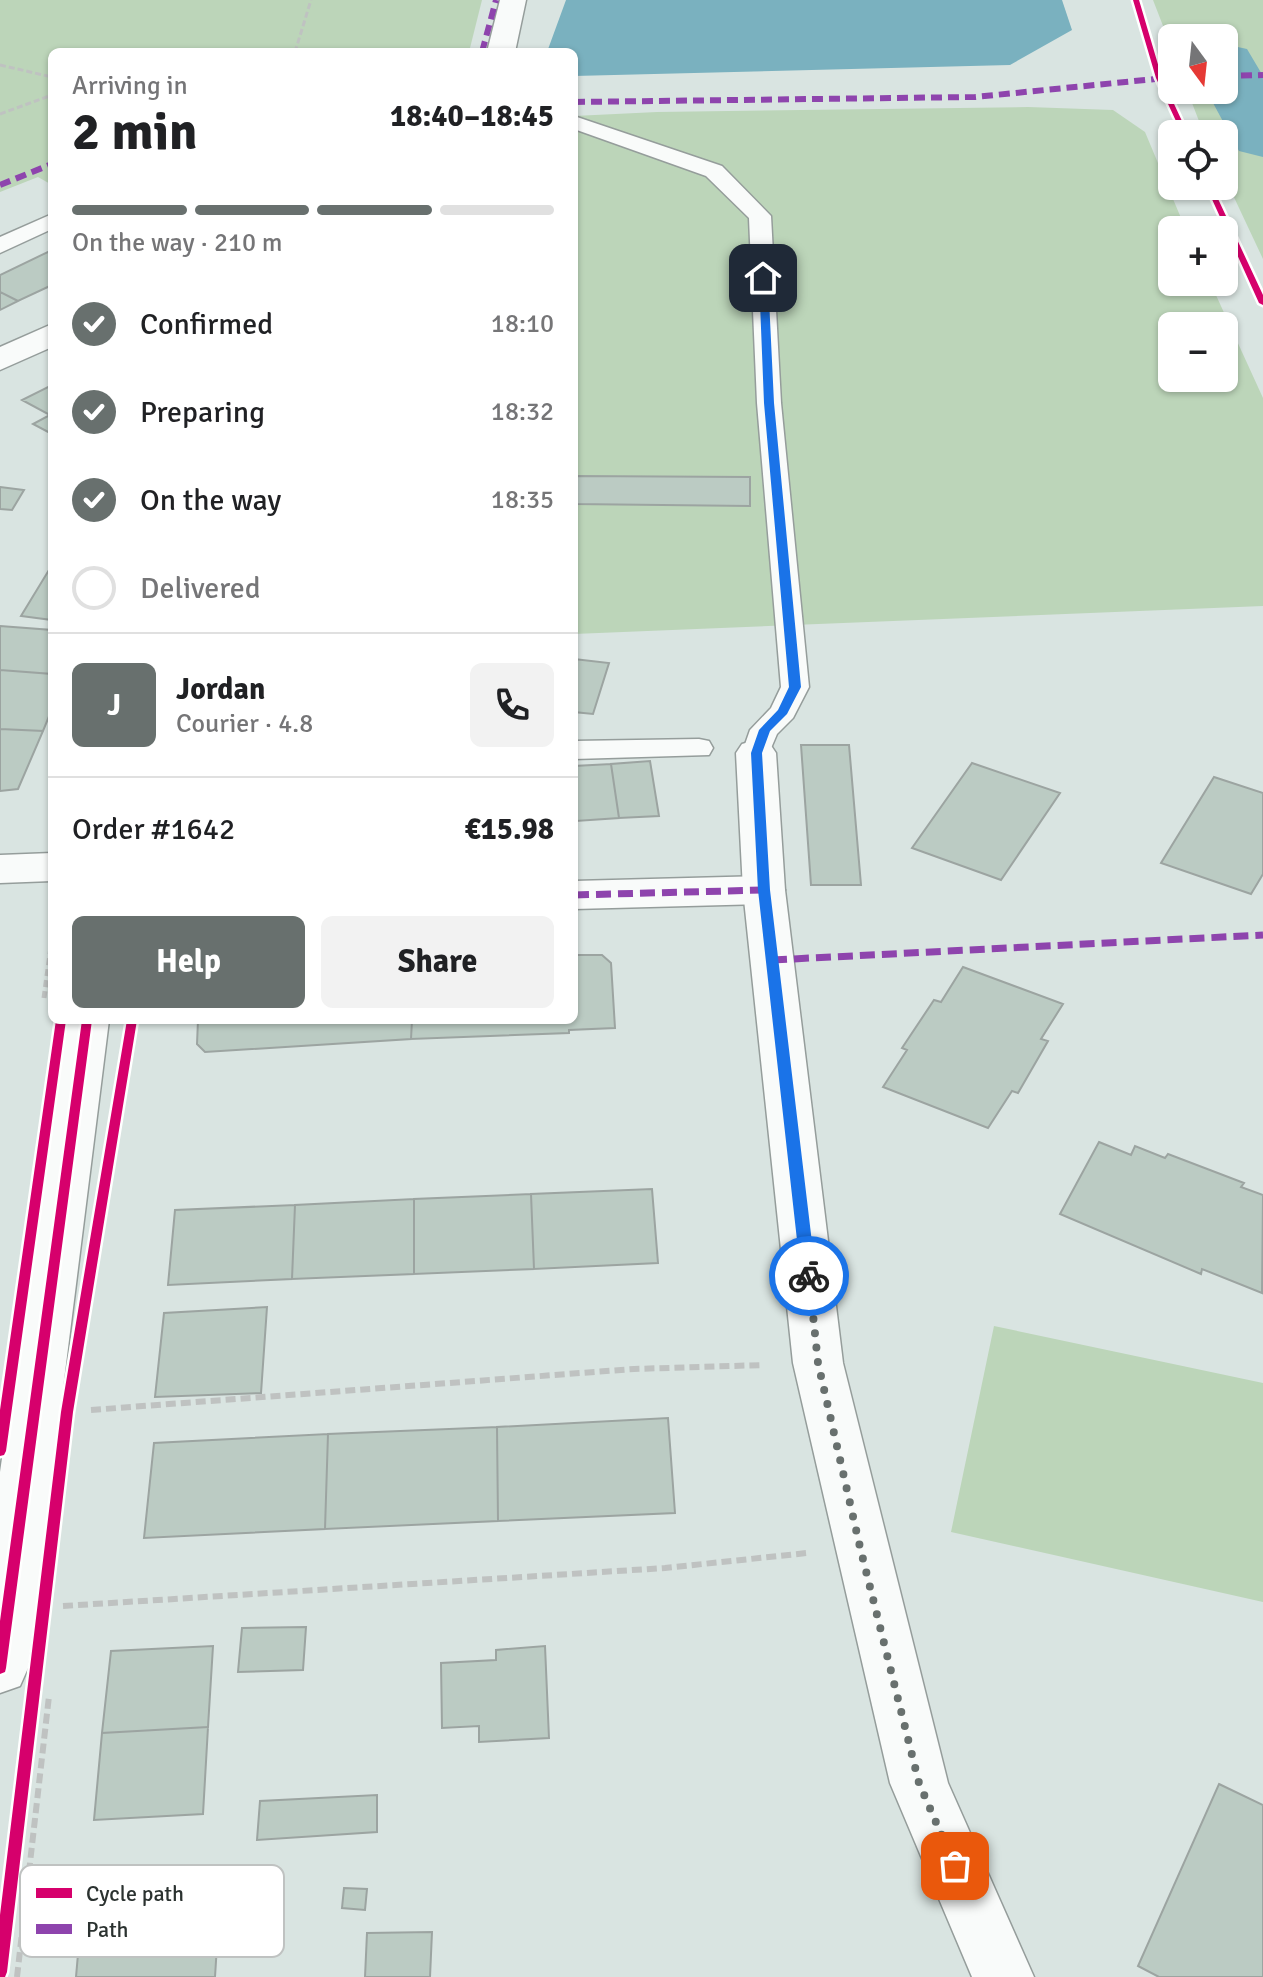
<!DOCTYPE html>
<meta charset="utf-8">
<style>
:root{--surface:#fff;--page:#f2f2f2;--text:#202124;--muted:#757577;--line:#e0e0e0;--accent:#68706e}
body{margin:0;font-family:Signika,sans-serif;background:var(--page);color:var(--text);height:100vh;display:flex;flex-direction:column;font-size:30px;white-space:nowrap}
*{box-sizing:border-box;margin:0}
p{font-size:26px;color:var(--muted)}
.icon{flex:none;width:44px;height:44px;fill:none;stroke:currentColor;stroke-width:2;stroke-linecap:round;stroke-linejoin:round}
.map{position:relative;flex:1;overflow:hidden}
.details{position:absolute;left:48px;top:48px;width:530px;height:976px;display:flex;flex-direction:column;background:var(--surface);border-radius:12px;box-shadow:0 2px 6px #0004}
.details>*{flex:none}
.needle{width:52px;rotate:165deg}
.tools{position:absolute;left:1158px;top:24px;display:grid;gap:16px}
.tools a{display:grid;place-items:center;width:80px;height:80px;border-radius:12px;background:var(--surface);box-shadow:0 2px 6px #0004;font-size:40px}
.pin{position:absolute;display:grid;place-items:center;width:68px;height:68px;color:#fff;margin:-34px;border-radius:16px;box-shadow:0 4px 12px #0006}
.courier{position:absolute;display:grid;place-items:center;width:80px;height:80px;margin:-40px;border:6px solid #1a73e8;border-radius:50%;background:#fff;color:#222;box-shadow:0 2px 10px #0007}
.head em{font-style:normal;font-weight:800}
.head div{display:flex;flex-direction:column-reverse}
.head{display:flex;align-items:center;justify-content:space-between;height:136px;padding:0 24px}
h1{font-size:52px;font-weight:800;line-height:60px}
.bar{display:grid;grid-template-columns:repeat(4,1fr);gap:12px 8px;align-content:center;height:96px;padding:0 24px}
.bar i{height:10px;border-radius:6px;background:var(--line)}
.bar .on{background:var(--accent)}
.bar p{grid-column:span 4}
.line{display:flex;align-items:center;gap:20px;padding:0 24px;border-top:2px solid var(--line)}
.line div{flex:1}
.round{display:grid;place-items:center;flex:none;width:84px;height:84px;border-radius:12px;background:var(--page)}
ol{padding:0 24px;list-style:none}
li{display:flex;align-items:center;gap:24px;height:88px}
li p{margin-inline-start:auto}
li .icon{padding:8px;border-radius:50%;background:var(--accent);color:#fff;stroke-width:4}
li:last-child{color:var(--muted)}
li i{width:44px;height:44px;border:4px solid var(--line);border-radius:50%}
.button{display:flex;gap:16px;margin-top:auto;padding:16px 24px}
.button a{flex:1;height:92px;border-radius:12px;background:var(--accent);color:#fff;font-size:32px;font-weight:800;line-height:92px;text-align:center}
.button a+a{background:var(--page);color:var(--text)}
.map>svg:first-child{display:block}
</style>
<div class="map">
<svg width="1263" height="1977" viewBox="0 0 1263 1977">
<rect width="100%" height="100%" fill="#d9e4e1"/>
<path fill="#bcd5b9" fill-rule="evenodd" d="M0,0H482L469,52H52V185L38,177L0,192Z
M1153,0H1263V259L1224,176V134H1204L1187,90H1224V38H1172V49Z
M1028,107L1113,110L1145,132L1186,230H1172V282H1210L1263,398V606L574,634V116L657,112ZM1172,326H1224V378H1172Z
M994,1326L1263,1383V1602L951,1532Z"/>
<path fill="#7ab1bf" d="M566,0H1062L1072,30L1010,65L574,76V52H547Z"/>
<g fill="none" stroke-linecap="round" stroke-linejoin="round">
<path fill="#7ab1bf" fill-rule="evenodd" d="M1224,44L1247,49L1263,76V157L1239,151L1206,90H1224Z"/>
</g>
<path fill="#bbcbc3" stroke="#9ca4a1" stroke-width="2" d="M52,250V285L18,301L0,292V275Z
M0,292L18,301L0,310Z
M50,386L52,387V434L33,424L50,415L22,400Z
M574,476L750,477V506L574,504Z
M0,487L24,490L12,510L0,509Z
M52,565V620L21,616Z
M0,626L52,630V674L0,670Z
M574,659L609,663L593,714L574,712Z
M0,670L52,674V709L43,731L0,729Z
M0,729L43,731L18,789L0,791Z
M801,745H849L861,885H811Z
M650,761L659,816L619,818L611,764Z
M972,763L1060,793L1001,880L912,848Z
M611,764L619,818L576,821L574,766Z
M1214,777L1263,793V874L1251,894L1161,863Z
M574,955H602L611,963L615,1028L569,1030V1033L411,1039L412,1020H574Z
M963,967L1063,1004L1041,1039L1048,1041L1018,1093L1012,1091L988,1128L883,1087L907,1050L902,1048L934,1000L941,1002Z
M198,1020H412L411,1039L205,1052L197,1044Z
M1099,1142L1131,1155L1135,1146L1165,1158L1168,1154L1244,1183L1241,1187L1263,1195L1262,1293L1202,1269L1201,1274L1060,1214Z
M652,1189L658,1263L534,1269L531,1194Z
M531,1194L534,1269L414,1274V1199Z
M414,1199V1274L292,1279L295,1205Z
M295,1205L292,1279L168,1285L175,1210Z
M267,1307L261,1393L155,1397L164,1313Z
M668,1418L675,1513L498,1521L497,1427Z
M497,1427L498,1521L325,1529L328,1434Z
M328,1434L325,1529L144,1538L154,1443Z
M306,1627L303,1670L238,1672L242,1628Z
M213,1646L208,1727L102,1733L111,1651Z
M545,1646L549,1738L479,1742V1726L442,1728L441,1663L496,1660V1650Z
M208,1727L203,1814L94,1820L102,1733Z
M1219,1784L1263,1805V1977H1159L1138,1966Z
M377,1795V1832L257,1840L260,1801Z
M344,1888L367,1889L365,1910L342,1908Z
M183,1913L180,1948L217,1945L215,1977H76L81,1920Z
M432,1932L430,1977H365L367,1933Z"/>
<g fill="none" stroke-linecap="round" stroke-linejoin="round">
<g stroke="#959d9b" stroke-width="3">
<path id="service" d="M574,116L722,166L771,216L781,403L809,687L793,718L777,734L766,760L756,762L746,760L742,753L750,730L771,708L781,687L757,403L749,218L706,176L574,129Z
M52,214V229L0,253V237Z
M699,739L709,741L713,748L709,755L574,759V741Z"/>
</g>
<g stroke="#959d9b" stroke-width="3">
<path id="pedestrian" d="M764,876L779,880L785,890L779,900L764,904L574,909V881Z"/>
</g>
<g stroke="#959d9b" stroke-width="3">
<path id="minor" d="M52,324V347L0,370V347Z
M756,740L770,744L776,753L785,890L843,1363L948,1783L1034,1977H972L890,1783L793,1363L743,890L736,753L742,744Z
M52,853V881L0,883V855Z"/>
</g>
<g stroke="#959d9b" stroke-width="3">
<path id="secondary" d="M500,0H526L515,52H487Z
M65,1020H109L28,1668L20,1686L0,1693V1472Z"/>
</g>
<path stroke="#bfc2c1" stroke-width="3" stroke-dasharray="6 3" stroke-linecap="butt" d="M295,52L311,0
M0,65L52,77
M0,114L52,95"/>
<path stroke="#bfc2c1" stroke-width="5" stroke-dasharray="7 4" stroke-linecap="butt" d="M44,998L52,940"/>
<path stroke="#bfc2c1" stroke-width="6" stroke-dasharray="10 5" stroke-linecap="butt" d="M91,1410L634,1369L764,1365
M63,1606L665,1568L807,1553
M17,1977L49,1696"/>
<use href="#service" fill="#f9fbfa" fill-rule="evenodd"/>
<use href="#pedestrian" fill="#f9fbfa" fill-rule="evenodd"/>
<use href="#minor" fill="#f9fbfa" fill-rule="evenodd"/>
<use href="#secondary" fill="#f9fbfa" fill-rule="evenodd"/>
<path stroke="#8e44ad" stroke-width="6" stroke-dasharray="11 6" stroke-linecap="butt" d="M482,52L496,0
M1224,76L1263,75
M574,102L975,97L1165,78
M0,185L52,164"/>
<path stroke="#8e44ad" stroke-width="7" stroke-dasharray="15 7" stroke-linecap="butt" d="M574,895L764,890
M772,960L1263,935"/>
<g stroke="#fff" stroke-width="5">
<path id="cycleway" d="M1133,0H1139L1162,78L1188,134H1182L1156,78Z
M1206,186H1212L1263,295V305L1259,303Z
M56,1020H66L6,1451L4,1455L0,1456V1410Z
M82,1020H92L6,1668L5,1672L0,1674V1621Z
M127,1020H137L73,1412L7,1972L5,1977H0V1915L61,1412Z"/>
</g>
<use href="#cycleway" fill="#d6006c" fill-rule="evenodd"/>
</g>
<path fill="#1a73e8" d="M763,275L768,278L774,403L801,687L787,714L770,731L762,753L770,890L816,1276L809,1282L801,1276L758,890L751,753L759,730L778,710L789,687L764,403L759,278Z"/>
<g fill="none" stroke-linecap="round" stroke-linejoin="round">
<path stroke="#68706e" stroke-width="8" stroke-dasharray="0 14.4" d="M809,1276L818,1363L860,1547L919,1783L955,1866"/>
</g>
<rect x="20" y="1865" width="264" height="92" rx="12" fill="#fff" stroke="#bfc2c1" stroke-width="2"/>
<rect x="36" y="1888" width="36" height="10" fill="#d6006c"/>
<rect x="36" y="1924" width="36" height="10" fill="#8e44ad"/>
<g font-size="22" fill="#2b3230">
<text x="86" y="1901">Cycle path</text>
<text x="86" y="1937">Path</text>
</g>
</svg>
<div class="tools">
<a><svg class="needle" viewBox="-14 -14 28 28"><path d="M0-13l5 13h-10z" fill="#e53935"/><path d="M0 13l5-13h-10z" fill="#757577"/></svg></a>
<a><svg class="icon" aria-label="locate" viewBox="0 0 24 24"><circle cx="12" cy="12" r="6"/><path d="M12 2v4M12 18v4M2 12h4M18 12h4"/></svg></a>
<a>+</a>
<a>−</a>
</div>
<div class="pin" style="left:955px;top:1866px;background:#ea580c"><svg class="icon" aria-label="bag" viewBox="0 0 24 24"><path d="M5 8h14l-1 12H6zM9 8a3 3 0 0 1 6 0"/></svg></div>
<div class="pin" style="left:763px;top:278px;background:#1f2937"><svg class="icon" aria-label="home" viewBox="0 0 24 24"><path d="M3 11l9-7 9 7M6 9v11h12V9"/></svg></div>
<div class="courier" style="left:809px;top:1276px"><svg class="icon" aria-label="bike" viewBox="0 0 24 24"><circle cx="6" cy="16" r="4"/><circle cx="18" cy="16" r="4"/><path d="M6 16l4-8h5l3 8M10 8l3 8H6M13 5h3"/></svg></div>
<section class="details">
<div class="head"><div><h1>2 min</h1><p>Arriving in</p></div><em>18:40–18:45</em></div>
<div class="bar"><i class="on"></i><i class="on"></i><i class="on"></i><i></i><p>On the way · 210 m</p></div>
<ol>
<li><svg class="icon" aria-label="check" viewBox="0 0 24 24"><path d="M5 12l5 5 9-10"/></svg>Confirmed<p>18:10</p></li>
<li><svg class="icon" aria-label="check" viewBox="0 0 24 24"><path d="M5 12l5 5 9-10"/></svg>Preparing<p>18:32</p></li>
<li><svg class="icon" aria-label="check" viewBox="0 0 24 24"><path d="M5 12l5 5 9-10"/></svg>On the way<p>18:35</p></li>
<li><i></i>Delivered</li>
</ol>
<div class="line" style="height:144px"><b class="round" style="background:var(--accent);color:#fff">J</b><div><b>Jordan</b><p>Courier · 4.8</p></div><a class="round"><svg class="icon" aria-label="phone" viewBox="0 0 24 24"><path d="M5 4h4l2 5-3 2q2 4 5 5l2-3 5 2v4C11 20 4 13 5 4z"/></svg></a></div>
<div class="line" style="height:104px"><div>Order #1642</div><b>€15.98</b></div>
<div class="button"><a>Help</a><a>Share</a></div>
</section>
</div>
